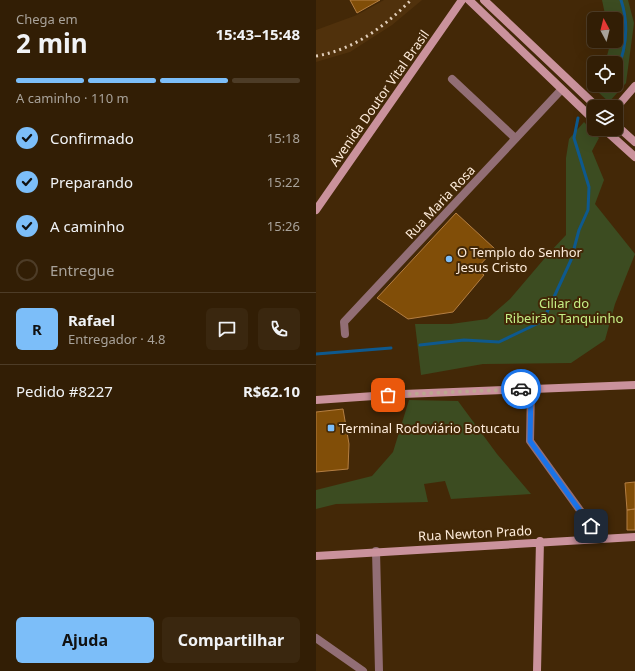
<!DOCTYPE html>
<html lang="pt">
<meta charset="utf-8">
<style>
:root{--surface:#321e05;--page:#3a270f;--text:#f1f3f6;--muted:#a8a29a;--line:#4d3c27;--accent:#7cbef9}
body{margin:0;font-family:"Noto Sans",sans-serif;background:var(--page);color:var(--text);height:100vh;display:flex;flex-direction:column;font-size:15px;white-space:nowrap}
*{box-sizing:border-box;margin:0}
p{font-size:13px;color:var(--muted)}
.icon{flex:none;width:22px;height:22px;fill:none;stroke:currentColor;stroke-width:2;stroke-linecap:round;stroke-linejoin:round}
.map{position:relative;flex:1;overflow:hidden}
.drawer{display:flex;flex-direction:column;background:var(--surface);width:316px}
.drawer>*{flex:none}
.needle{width:26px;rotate:353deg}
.fabs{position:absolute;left:271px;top:12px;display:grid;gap:8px}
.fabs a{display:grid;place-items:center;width:36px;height:36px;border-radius:6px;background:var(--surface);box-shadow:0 4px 16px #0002,0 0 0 1px var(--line);font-size:20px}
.pin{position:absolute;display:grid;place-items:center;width:34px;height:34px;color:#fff;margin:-17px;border-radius:8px;box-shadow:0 2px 6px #0006}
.courier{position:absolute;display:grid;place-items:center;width:40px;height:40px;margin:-20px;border:3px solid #1a73e8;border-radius:50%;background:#fff;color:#222;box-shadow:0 1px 5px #0007}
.summary em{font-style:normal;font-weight:700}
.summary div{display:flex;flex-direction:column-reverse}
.summary{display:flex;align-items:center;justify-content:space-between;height:68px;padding:0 16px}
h1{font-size:26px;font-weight:700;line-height:30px}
.bar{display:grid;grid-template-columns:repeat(4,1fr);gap:6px 4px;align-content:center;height:48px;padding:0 16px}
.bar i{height:5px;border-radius:3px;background:var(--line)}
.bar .active{background:var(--accent)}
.bar p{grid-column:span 4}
.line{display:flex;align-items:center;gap:10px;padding:0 16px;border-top:1px solid var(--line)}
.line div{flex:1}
.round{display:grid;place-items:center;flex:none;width:42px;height:42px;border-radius:6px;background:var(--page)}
ol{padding:0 16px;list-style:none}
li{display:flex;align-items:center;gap:12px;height:44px}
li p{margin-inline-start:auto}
li .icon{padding:4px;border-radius:50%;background:var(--accent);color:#111;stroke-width:4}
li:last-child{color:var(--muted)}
li i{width:22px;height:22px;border:2px solid var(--line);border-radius:50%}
.button{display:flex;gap:8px;margin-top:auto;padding:8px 16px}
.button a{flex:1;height:46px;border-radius:6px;background:var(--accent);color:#111;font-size:16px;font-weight:700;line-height:46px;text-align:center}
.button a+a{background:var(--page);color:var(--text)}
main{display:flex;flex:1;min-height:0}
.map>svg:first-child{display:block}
</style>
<main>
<section class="drawer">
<div class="summary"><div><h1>2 min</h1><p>Chega em</p></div><em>15:43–15:48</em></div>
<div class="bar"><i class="active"></i><i class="active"></i><i class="active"></i><i></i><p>A caminho · 110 m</p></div>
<ol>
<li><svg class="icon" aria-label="check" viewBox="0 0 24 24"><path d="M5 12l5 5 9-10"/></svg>Confirmado<p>15:18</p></li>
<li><svg class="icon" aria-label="check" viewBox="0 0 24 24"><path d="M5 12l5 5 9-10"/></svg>Preparando<p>15:22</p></li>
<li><svg class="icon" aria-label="check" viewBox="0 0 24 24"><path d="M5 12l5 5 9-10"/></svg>A caminho<p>15:26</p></li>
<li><i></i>Entregue</li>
</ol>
<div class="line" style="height:72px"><b class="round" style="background:var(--accent);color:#111">R</b><div><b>Rafael</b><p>Entregador · 4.8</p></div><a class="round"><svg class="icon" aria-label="chat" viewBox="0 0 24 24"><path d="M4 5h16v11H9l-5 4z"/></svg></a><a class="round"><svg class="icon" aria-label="phone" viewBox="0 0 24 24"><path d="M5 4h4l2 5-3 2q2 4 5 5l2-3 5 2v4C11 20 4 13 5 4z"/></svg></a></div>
<div class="line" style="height:52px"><div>Pedido #8227</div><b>R$62.10</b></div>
<div class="button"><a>Ajuda</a><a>Compartilhar</a></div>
</section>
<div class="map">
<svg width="319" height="671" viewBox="0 0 319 671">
<rect width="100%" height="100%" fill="#432807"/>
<path fill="#50310c" d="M68,0H106L76,25L34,52L0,62V30L41,15Z"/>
<path fill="#3c4c21" d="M286,0H312L318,23L310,83L293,102L272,83L278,76V85H300V63H289L295,41H300V19H290Z
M268,122L283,138L276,151L288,180L279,204L319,254L299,304L289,340L255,363L167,364L105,375L99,324H135L171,319L194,299L234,252L250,235V158L253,139Z
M93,400L142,401L181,454L215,494L135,499L129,481L108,484L112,502L20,504L0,509V490L56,476L77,452Z"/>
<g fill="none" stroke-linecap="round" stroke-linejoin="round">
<path stroke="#0e598e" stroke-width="3" d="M300,73C310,50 313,24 305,0
M104,345L148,340L183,342L227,321L255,260L263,230L272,210L273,187L258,138L262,118
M0,354L75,348"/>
</g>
<path fill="#814e08" stroke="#b47e42" d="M34,0H64L41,13Z
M140,213L179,249L160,269L168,275L137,312L92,319L61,298Z
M27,409L33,444L32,469L0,472V412Z
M319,482V509L311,510L309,483Z
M319,509V530H311V510Z"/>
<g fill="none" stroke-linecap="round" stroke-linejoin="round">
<path stroke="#926e75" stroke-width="8" d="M136,79L199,138
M29,334L28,322L245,90
M215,388L214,441L284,538
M60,551L63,671
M0,638L47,671"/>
<path stroke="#ca929c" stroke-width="8" d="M153,0L278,120
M168,0L281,107
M300,108L319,86
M300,125L319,142
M288,129L319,157
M0,210L146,0
M0,400L87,394L319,385
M0,556L319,537
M221,671L224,541"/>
<path stroke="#e1ceba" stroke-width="3" stroke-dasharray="2 4" stroke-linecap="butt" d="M0,56C38,50 69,26 95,0"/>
</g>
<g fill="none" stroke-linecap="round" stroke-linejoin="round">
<path stroke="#bda791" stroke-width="4" stroke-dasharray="0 7.2" d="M72,395L205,389"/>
<path stroke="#1a73e8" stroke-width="5" d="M205,389L215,388L214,441L275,526"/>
</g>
<g fill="#7cbef9" stroke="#432807" stroke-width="1.5">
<circle cx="133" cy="259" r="4"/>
<rect x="11" y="424" width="8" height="8" rx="2"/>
</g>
<g text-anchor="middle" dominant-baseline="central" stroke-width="4" stroke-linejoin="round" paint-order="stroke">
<g font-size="13" fill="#feecdb" stroke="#432807">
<text transform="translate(63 98) rotate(-55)">Avenida Doutor Vital Brasil</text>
<text transform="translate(124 202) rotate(-47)">Rua Maria Rosa</text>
<text transform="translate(159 533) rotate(-3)">Rua Newton Prado</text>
</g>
<g font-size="13" fill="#feecdb" stroke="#432807" text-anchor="start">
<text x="141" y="252">O Templo do Senhor<tspan x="141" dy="15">Jesus Cristo</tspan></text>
<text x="23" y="428">Terminal Rodoviário Botucatu</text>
</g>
<g font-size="13" fill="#c5ee85" stroke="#432807">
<text x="248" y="303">Ciliar do<tspan x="248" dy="15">Ribeirão Tanquinho</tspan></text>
</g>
</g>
</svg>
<div class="fabs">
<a><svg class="needle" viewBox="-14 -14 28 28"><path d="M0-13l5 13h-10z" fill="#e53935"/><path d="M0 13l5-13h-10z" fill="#a8a29a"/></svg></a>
<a><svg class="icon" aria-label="locate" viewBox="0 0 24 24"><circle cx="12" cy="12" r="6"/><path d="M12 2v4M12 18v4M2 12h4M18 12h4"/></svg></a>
<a><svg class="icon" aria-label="layers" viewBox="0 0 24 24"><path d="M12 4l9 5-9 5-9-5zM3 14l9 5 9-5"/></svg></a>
</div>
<div class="pin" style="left:72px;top:395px;background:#ea580c"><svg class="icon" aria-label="bag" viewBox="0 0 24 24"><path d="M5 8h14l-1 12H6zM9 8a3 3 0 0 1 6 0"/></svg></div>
<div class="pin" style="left:275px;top:526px;background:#1f2937"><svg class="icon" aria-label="home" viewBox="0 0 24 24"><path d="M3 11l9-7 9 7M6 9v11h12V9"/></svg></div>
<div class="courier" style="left:205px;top:389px"><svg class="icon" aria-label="car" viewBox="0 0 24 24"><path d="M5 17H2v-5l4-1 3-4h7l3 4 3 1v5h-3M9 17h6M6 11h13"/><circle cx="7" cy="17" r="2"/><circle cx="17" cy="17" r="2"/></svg></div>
</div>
</main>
